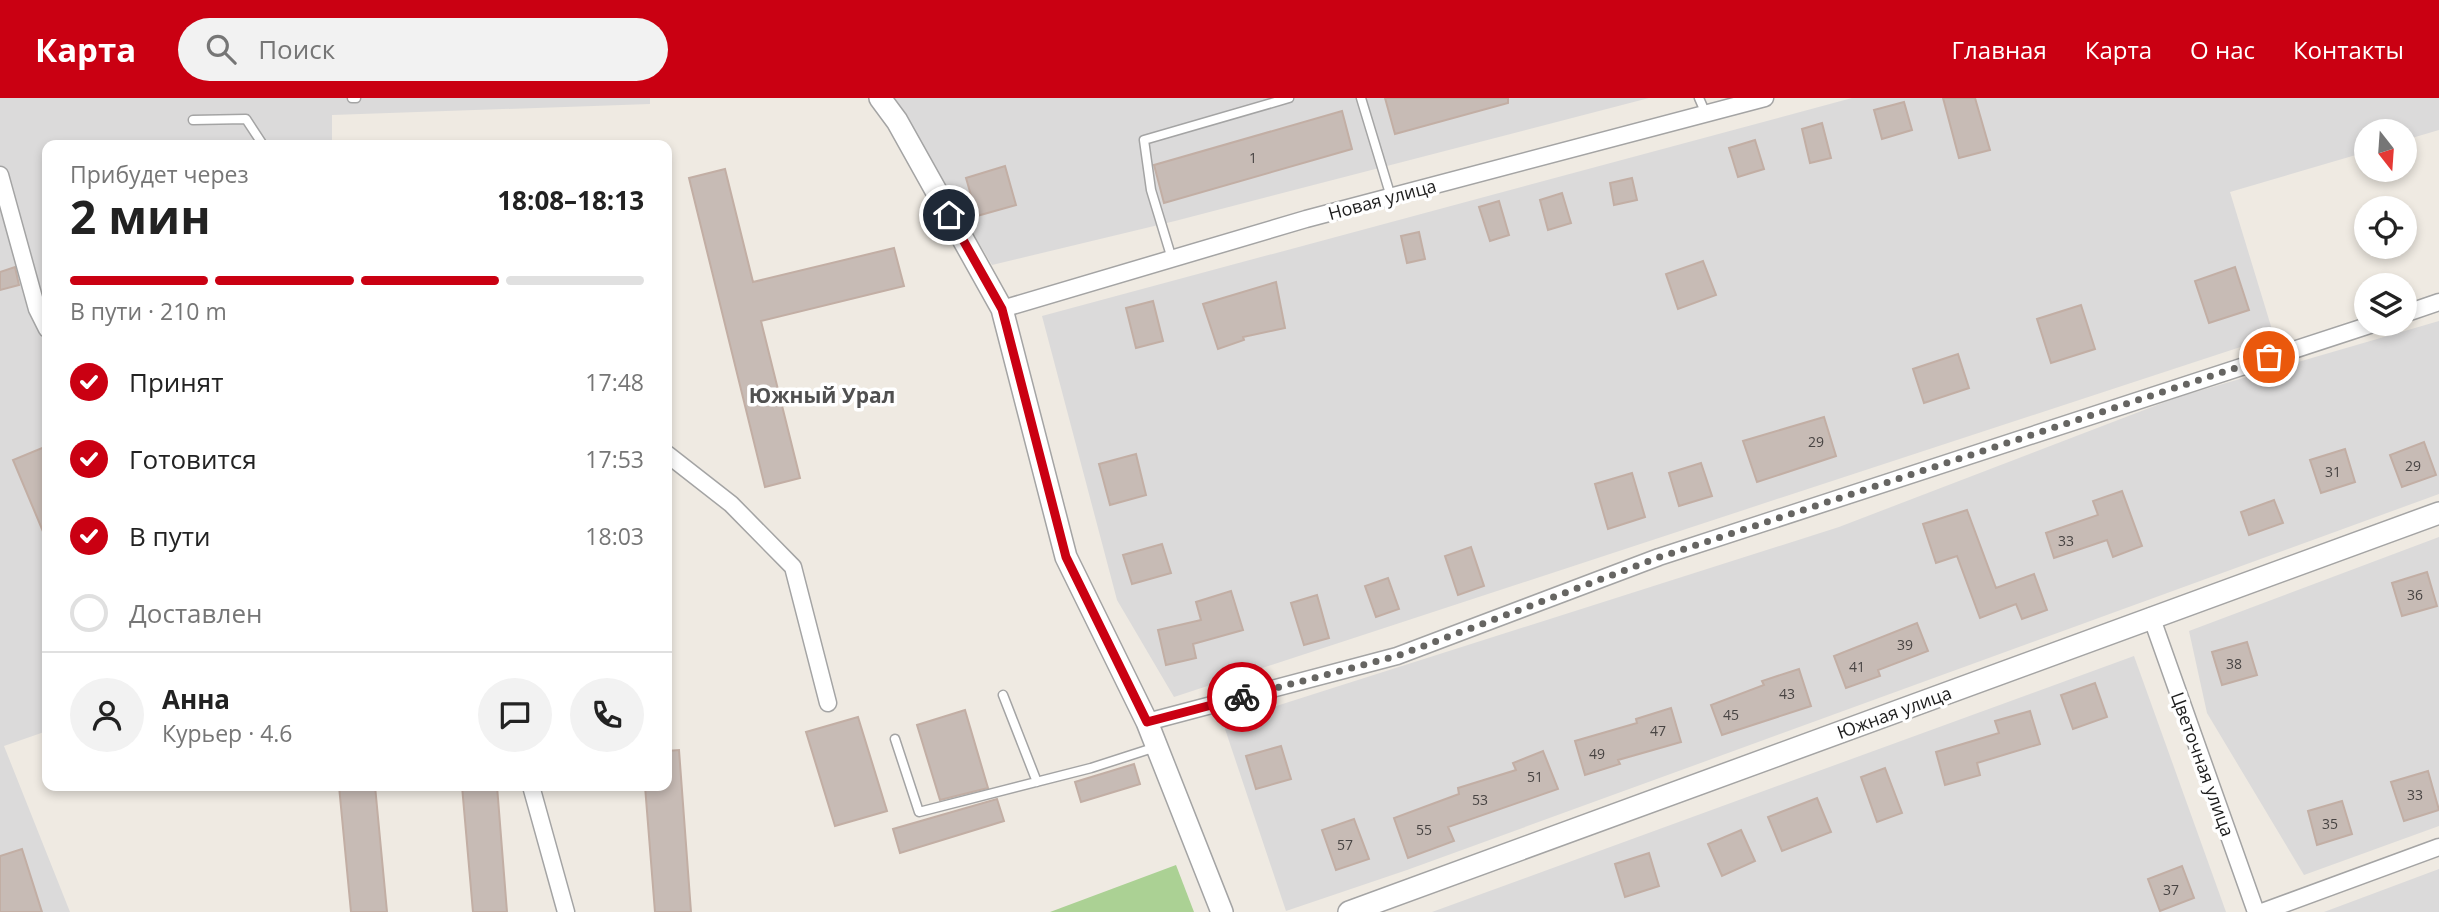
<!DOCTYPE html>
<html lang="ru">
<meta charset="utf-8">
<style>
:root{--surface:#fff;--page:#f2f2f2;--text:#222;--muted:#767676;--line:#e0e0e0;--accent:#ca0012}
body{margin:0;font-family:"Open Sans",sans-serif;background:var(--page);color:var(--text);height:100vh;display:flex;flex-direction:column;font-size:26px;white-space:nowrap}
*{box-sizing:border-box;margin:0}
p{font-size:23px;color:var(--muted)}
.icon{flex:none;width:38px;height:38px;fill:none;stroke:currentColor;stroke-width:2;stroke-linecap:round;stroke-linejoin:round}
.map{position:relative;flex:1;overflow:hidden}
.side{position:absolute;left:42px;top:42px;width:630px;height:651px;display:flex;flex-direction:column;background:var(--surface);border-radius:14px;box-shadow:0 4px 10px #0003}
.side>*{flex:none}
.needle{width:46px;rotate:163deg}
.tools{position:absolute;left:2354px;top:21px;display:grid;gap:14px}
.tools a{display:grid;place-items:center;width:63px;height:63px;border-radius:50%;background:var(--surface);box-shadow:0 4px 10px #0003;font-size:35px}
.pin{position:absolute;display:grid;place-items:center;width:60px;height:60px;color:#fff;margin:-30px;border:4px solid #fff;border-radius:50%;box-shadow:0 2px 7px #0007}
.courier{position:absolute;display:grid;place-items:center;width:70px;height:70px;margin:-35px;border:5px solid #ca0012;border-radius:50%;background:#fff;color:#222;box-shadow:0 2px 9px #0007}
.summary em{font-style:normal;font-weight:700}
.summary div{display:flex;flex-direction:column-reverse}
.summary{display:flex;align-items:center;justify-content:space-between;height:119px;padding:0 28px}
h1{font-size:46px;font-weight:700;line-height:52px}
.bar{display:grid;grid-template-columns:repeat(4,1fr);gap:10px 7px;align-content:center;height:84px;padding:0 28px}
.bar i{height:9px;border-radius:5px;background:var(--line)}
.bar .on{background:var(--accent)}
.bar p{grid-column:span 4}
.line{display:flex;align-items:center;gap:18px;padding:0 28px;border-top:2px solid var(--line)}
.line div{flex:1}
.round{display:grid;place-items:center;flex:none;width:74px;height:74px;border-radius:37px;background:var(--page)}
ol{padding:0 28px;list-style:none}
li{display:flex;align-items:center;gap:21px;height:77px}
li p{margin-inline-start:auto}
li .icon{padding:7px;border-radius:50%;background:var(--accent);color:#fff;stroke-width:4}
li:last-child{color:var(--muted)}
li i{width:38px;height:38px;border:4px solid var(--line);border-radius:50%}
header{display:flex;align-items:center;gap:42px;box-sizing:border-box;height:98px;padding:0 35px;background:var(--accent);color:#fff}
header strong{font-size:33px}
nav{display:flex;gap:38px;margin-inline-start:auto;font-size:24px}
.search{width:490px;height:63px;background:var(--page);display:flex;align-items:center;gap:18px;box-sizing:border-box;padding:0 24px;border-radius:38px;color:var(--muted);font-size:26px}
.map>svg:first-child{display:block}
</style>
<header>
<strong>Карта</strong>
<div class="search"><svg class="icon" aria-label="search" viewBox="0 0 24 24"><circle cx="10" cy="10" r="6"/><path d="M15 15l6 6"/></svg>Поиск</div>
<nav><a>Главная</a><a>Карта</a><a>О нас</a><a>Контакты</a></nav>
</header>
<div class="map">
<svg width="2439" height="814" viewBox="0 0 2439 814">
<rect width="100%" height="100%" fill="#efeae2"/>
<path fill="#dbdada" d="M0,0H650V6L332,17V47H47V633L4,648L70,814H0Z
M892,0H1649L1175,123L992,167Z
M1852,0H2439V32L2405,42L2404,33H2366V54L2230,94L2274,238L1174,599L1117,502L1042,218Z
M2439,223V396L1407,772L1286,813L1223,625L1839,429L2178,299Z
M2439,439V728L2304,777L2207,615L2189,533Z
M2134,558L2226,814H1432Z
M2439,771V814H2324Z"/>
<path fill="#abd194" d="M1176,767L1194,814H1050Z"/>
<path fill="#c7bbb5" stroke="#c2aea4" stroke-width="2" d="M1385,0H1508V5L1395,36Z
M1943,0H1975L1990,52L1959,60Z
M1904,4L1912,32L1882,41L1874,12Z
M1342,13L1352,51L1164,105L1154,67Z
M1822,25L1831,60L1810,65L1802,31Z
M1755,42L1764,71L1738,79L1729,50Z
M1005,68L1016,107L977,118L966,80Z
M725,71L753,184L894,150L904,188L761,223L800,380L765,389L689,80Z
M1632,80L1637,102L1614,107L1610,85Z
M1562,95L1571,125L1548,132L1540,102Z
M1499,103L1509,137L1490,143L1479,109Z
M1419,134L1425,161L1407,165L1401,138Z
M1703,163L1716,197L1678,211L1666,176Z
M15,169L19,187L0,192V174Z
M2235,169L2249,212L2209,225L2195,183Z
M1276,184L1285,230L1243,239L1244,242L1218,251L1203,206Z
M1153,203L1163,243L1136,250L1126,210Z
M2081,207L2095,251L2051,265L2037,221Z
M1958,256L1969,290L1924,305L1913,271Z
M1824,319L1836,358L1757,384L1743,343Z
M2424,344L2436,377L2402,389L2390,357Z
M47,348V443L13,362Z
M2345,351L2355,384L2321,395L2310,362Z
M1136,356L1146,397L1110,407L1099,366Z
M1701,365L1712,398L1679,408L1669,375Z
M1632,375L1645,419L1608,431L1595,386Z
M2122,393L2142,448L2113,459L2107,442L2054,460L2046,435L2098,417L2093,403Z
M2274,402L2283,425L2249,437L2241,414Z
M1967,412L1996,490L2034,476L2047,512L2022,521L2016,506L1980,520L1957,458L1936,465L1923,426Z
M1162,446L1171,475L1132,486L1123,457Z
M1471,449L1484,488L1458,497L1445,458Z
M2427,474L2437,508L2402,518L2392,485Z
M1388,480L1399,511L1376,519L1365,488Z
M1231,493L1243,532L1193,546L1196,560L1166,567L1158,532L1201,522L1196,504Z
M1317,497L1329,540L1304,547L1291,505Z
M1917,525L1928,553L1878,572L1880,578L1846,590L1834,558Z
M2247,544L2257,577L2222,587L2212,554Z
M1799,571L1811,608L1722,637L1711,607L1764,587L1762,583Z
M2095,585L2107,619L2073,631L2061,597Z
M1671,610L1681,644L1618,662L1620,666L1585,677L1575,643L1637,625L1636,621Z
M965,612L988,690L940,702L917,627Z
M2030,613L2040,646L1977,665L1980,677L1945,687L1936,654L1999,635L1995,623Z
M858,619L887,713L835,728L806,634Z
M1281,648L1291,681L1256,691L1246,658Z
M679,652L691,814H655L645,688H667V653Z
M1543,653L1558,691L1448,729L1454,743L1408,760L1394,720L1459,696L1458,690L1516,672L1513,665Z
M1134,666L1140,686L1081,704L1075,684Z
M1885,670L1902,715L1877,724L1861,679Z
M2428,673L2439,712L2404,723L2391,684Z
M339,688H375L387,814H351Z
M462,688H497L507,814H473Z
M1817,700L1831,734L1782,753L1768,719Z
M997,701L1004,723L900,755L893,731Z
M2342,703L2352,736L2317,747L2308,713Z
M1354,721L1369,761L1336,772L1322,732Z
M1741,732L1755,763L1722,778L1708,746Z
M22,751L42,814H0V758Z
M1649,755L1659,788L1625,799L1615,766Z
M2182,768L2194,800L2160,813L2148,781Z"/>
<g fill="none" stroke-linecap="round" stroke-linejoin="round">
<g stroke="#a4a4a4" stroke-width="11">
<path id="service" d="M352,0H356
M1361,0L1391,99
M1699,0L1706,16
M193,22L246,21L263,47
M1172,161L1151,92L1144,42L1289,0
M1003,597L1037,684
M895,641L919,714L1091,670L1156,649"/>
</g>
<g stroke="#a4a4a4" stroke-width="19">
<path id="minor" d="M0,77L37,211L47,231
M1002,211L1306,121L1765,0
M2404,216L2439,204
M667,356L731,406L793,469L828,605
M2151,518L2256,814
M1147,624L1397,558L1659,459L2373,226
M531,688L566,814
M2262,814L2439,749"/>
</g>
<g stroke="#a4a4a4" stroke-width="24">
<path id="tertiary" d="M880,0L897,23L1002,211L1066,459L1147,624L1222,814
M1349,814L2439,415"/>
</g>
<use href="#service" stroke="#fff" stroke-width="8"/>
<use href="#minor" stroke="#fff" stroke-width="16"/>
<use href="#tertiary" stroke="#fff" stroke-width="21"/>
</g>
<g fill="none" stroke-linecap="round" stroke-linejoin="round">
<path stroke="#666562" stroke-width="7" stroke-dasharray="0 12.6" d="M1242,599L1397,558L1660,459L2269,259"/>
<path stroke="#ca0012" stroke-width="9" d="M949,117L1002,211L1066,459L1147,624L1242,599"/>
</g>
<g text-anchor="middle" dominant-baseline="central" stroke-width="7" stroke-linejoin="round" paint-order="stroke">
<g font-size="14" fill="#484443">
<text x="1253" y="59">1</text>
<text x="1816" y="343">29</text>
<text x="2413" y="367">29</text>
<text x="2333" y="373">31</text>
<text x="2066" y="442">33</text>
<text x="2415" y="496">36</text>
<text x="1905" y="546">39</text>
<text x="2234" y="565">38</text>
<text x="1857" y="568">41</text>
<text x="1787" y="595">43</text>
<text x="1731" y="616">45</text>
<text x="1658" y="632">47</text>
<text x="1597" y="655">49</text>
<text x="1535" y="678">51</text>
<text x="2415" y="696">33</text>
<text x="1480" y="701">53</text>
<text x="2330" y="725">35</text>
<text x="1424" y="731">55</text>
<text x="1345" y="746">57</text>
<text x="2171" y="791">37</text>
</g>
<g font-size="18" fill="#1d1d1d" stroke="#fff">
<text transform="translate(1382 101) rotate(-15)">Новая улица</text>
<text transform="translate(1894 614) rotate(-20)">Южная улица</text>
<text transform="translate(2203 666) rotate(70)">Цветочная улица</text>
</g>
<g font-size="21" font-weight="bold" fill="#505050" stroke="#fff">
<text x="822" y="297">Южный Урал</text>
</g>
</g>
</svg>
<div class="tools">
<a><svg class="needle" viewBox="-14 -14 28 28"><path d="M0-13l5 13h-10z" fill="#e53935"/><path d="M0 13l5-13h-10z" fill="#767676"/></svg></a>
<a><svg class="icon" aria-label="locate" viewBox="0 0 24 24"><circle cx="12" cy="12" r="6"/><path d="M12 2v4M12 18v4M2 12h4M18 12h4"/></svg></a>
<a><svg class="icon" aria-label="layers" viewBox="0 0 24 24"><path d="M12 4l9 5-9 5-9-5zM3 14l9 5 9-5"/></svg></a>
</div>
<div class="pin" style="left:2269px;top:259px;background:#ea580c"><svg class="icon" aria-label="bag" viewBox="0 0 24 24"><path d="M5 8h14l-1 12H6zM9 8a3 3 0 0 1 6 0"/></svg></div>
<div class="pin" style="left:949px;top:117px;background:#1f2937"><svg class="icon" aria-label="home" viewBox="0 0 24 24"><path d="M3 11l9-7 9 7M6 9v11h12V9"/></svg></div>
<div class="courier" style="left:1242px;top:599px"><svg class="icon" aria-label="bike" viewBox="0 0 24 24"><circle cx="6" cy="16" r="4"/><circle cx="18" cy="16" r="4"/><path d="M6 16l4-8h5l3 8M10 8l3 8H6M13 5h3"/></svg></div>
<section class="side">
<div class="summary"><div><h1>2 мин</h1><p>Прибудет через</p></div><em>18:08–18:13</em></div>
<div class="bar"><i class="on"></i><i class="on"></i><i class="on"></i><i></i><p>В пути · 210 m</p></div>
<ol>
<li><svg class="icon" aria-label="check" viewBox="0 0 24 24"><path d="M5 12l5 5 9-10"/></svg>Принят<p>17:48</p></li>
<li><svg class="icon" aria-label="check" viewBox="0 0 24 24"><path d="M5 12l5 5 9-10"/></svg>Готовится<p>17:53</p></li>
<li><svg class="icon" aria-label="check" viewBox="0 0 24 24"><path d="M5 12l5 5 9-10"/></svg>В пути<p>18:03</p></li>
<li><i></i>Доставлен</li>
</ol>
<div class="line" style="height:126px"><a class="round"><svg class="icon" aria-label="person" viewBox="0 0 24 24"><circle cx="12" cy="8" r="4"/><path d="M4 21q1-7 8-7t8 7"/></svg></a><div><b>Анна</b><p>Курьер · 4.6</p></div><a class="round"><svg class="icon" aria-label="chat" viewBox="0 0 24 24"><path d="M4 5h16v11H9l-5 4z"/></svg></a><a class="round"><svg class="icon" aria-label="phone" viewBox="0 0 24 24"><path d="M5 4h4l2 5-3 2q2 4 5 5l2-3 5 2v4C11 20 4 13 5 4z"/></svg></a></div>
</section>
</div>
